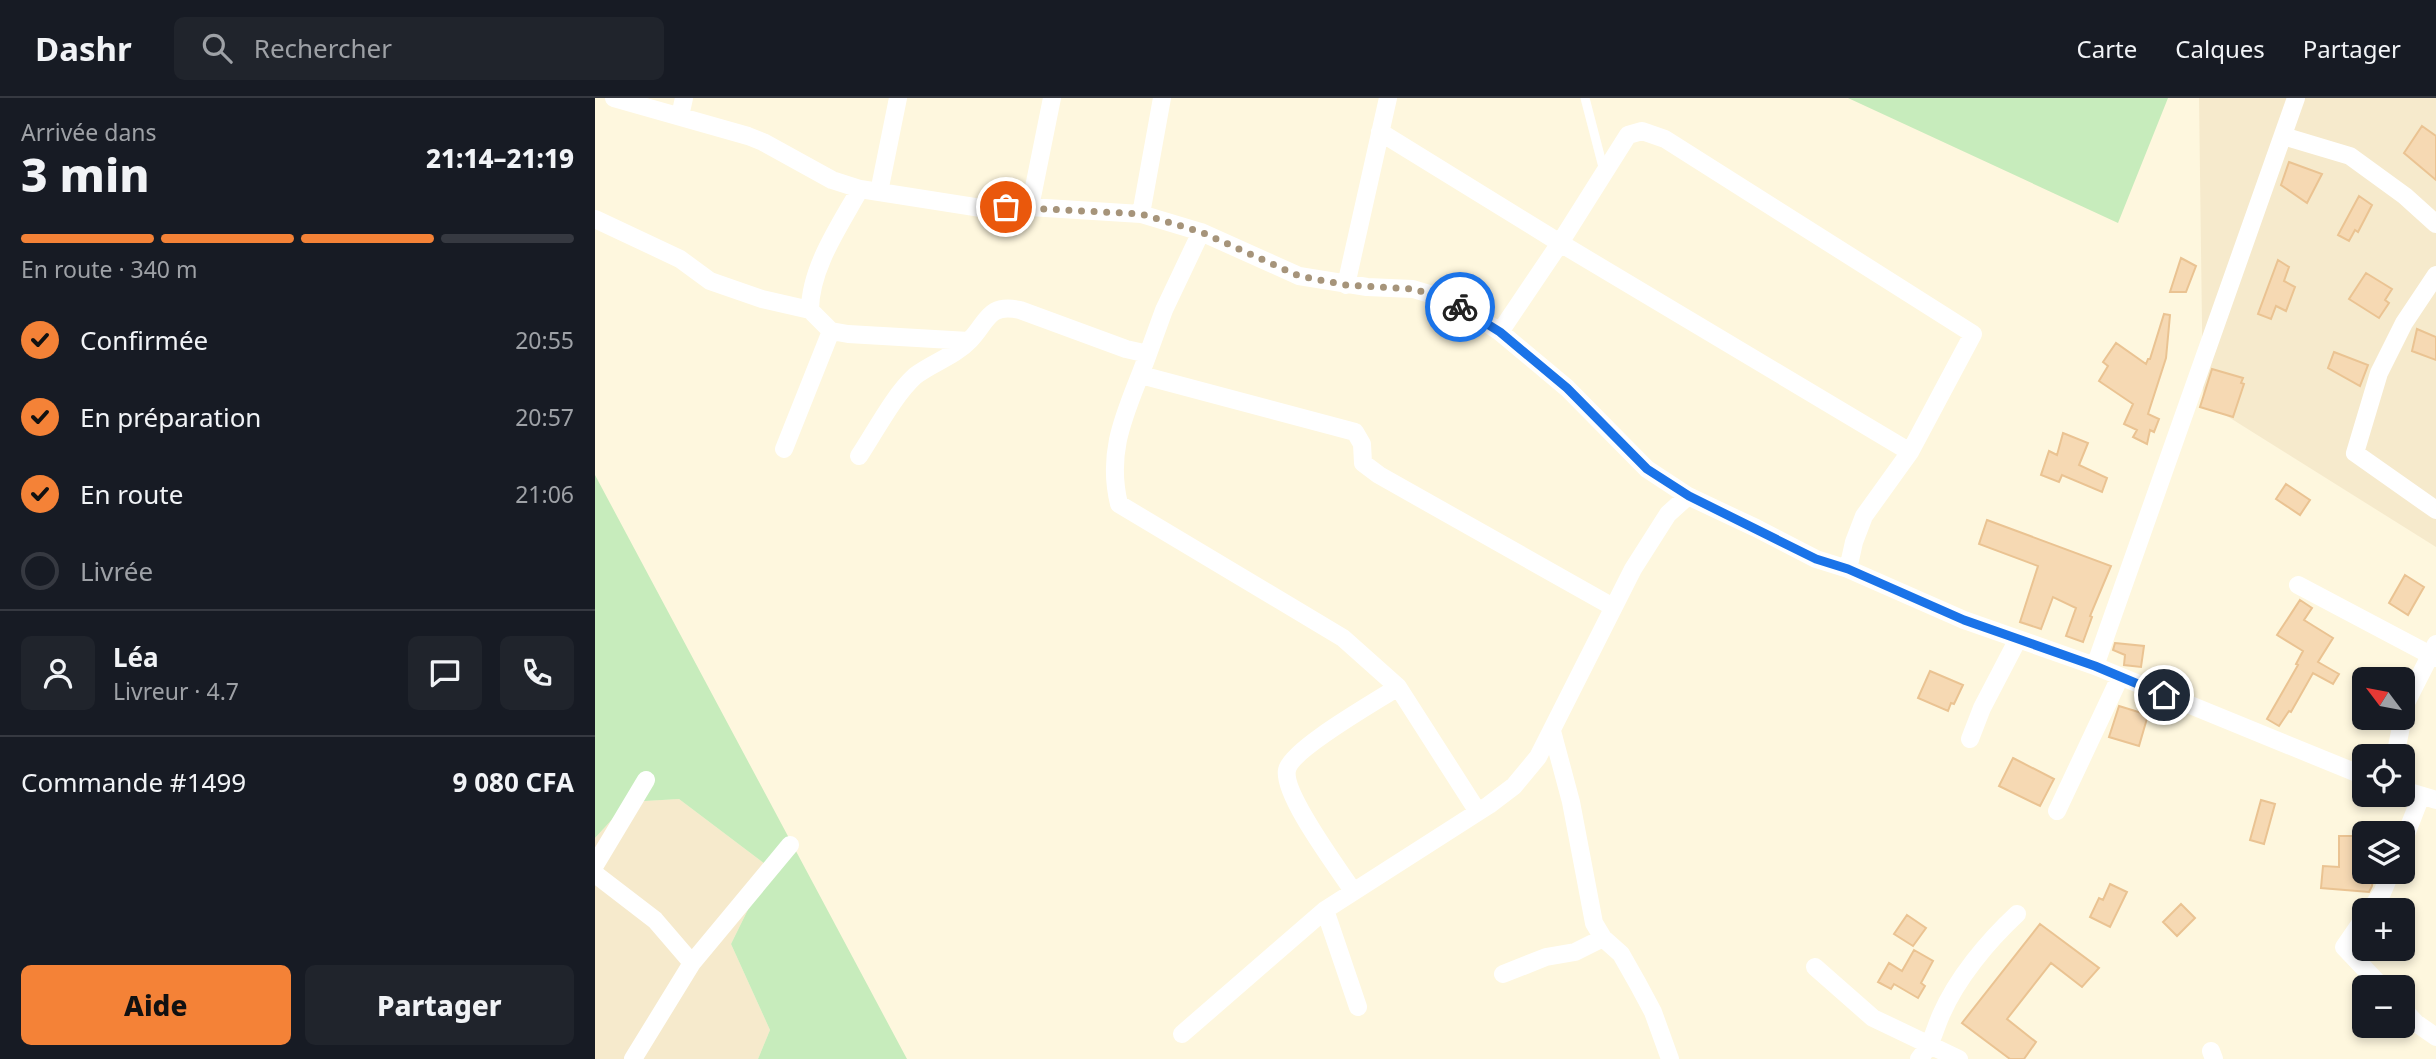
<!DOCTYPE html>
<html lang="fr">
<meta charset="utf-8">
<style>
:root{--surface:#171b24;--page:#20242c;--text:#f1f3f6;--muted:#9ea1a6;--line:#363941;--accent:#f48237}
body{margin:0;font-family:"Noto Sans",sans-serif;background:var(--page);color:var(--text);height:100vh;display:flex;flex-direction:column;font-size:26px;white-space:nowrap}
*{box-sizing:border-box;margin:0}
p{font-size:23px;color:var(--muted)}
.icon{flex:none;width:38px;height:38px;fill:none;stroke:currentColor;stroke-width:2;stroke-linecap:round;stroke-linejoin:round}
.map{position:relative;flex:1;overflow:hidden}
.drawer{display:flex;flex-direction:column;background:var(--surface);width:595px}
.drawer>*{flex:none}
.needle{width:46px;rotate:302deg}
.buttons{position:absolute;left:1757px;top:569px;display:grid;gap:14px}
.buttons a{display:grid;place-items:center;width:63px;height:63px;border-radius:10px;background:var(--surface);box-shadow:0 4px 10px #0003;font-size:35px}
.pin{position:absolute;display:grid;place-items:center;width:60px;height:60px;color:#fff;margin:-30px;border:4px solid #fff;border-radius:50%;box-shadow:0 2px 7px #0007}
.courier{position:absolute;display:grid;place-items:center;width:70px;height:70px;margin:-35px;border:5px solid #1a73e8;border-radius:50%;background:#fff;color:#222;box-shadow:0 2px 9px #0007}
.headline em{font-style:normal;font-weight:800}
.headline div{display:flex;flex-direction:column-reverse}
.headline{display:flex;align-items:center;justify-content:space-between;height:119px;padding:0 21px}
h1{font-size:46px;font-weight:800;line-height:52px}
.bar{display:grid;grid-template-columns:repeat(4,1fr);gap:10px 7px;align-content:center;height:84px;padding:0 21px}
.bar i{height:9px;border-radius:5px;background:var(--line)}
.bar .active{background:var(--accent)}
.bar p{grid-column:span 4}
.line{display:flex;align-items:center;gap:18px;padding:0 21px;border-top:2px solid var(--line)}
.line div{flex:1}
.round{display:grid;place-items:center;flex:none;width:74px;height:74px;border-radius:10px;background:var(--page)}
ol{padding:0 21px;list-style:none}
li{display:flex;align-items:center;gap:21px;height:77px}
li p{margin-inline-start:auto}
li .icon{padding:7px;border-radius:50%;background:var(--accent);color:#111;stroke-width:4}
li:last-child{color:var(--muted)}
li i{width:38px;height:38px;border:4px solid var(--line);border-radius:50%}
.cta{display:flex;gap:14px;margin-top:auto;padding:14px 21px}
.cta a{flex:1;height:80px;border-radius:10px;background:var(--accent);color:#111;font-size:28px;font-weight:800;line-height:80px;text-align:center}
.cta a+a{background:var(--page);color:var(--text)}
header{display:flex;align-items:center;gap:42px;box-sizing:border-box;height:98px;padding:0 35px;background:var(--surface);border-bottom:2px solid var(--line)}
header strong{font-size:33px}
nav{display:flex;gap:38px;margin-inline-start:auto;font-size:24px}
.search{width:490px;height:63px;background:var(--page);display:flex;align-items:center;gap:18px;box-sizing:border-box;padding:0 24px;border-radius:10px;color:var(--muted);font-size:26px}
main{display:flex;flex:1;min-height:0}
.map>svg:first-child{display:block}
</style>
<header>
<strong>Dashr</strong>
<div class="search"><svg class="icon" aria-label="search" viewBox="0 0 24 24"><circle cx="10" cy="10" r="6"/><path d="M15 15l6 6"/></svg>Rechercher</div>
<nav><a>Carte</a><a>Calques</a><a>Partager</a></nav>
</header>
<main>
<section class="drawer">
<div class="headline"><div><h1>3 min</h1><p>Arrivée dans</p></div><em>21:14–21:19</em></div>
<div class="bar"><i class="active"></i><i class="active"></i><i class="active"></i><i></i><p>En route · 340 m</p></div>
<ol>
<li><svg class="icon" aria-label="check" viewBox="0 0 24 24"><path d="M5 12l5 5 9-10"/></svg>Confirmée<p>20:55</p></li>
<li><svg class="icon" aria-label="check" viewBox="0 0 24 24"><path d="M5 12l5 5 9-10"/></svg>En préparation<p>20:57</p></li>
<li><svg class="icon" aria-label="check" viewBox="0 0 24 24"><path d="M5 12l5 5 9-10"/></svg>En route<p>21:06</p></li>
<li><i></i>Livrée</li>
</ol>
<div class="line" style="height:126px"><a class="round"><svg class="icon" aria-label="person" viewBox="0 0 24 24"><circle cx="12" cy="8" r="4"/><path d="M4 21q1-7 8-7t8 7"/></svg></a><div><b>Léa</b><p>Livreur · 4.7</p></div><a class="round"><svg class="icon" aria-label="chat" viewBox="0 0 24 24"><path d="M4 5h16v11H9l-5 4z"/></svg></a><a class="round"><svg class="icon" aria-label="phone" viewBox="0 0 24 24"><path d="M5 4h4l2 5-3 2q2 4 5 5l2-3 5 2v4C11 20 4 13 5 4z"/></svg></a></div>
<div class="line" style="height:91px"><div>Commande #1499</div><b>9 080 CFA</b></div>
<div class="cta"><a>Aide</a><a>Partager</a></div>
</section>
<div class="map">
<svg width="1841" height="961" viewBox="0 0 1841 961">
<rect width="100%" height="100%" fill="#fef7de"/>
<path fill="#f6eacc" d="M1604,0H1841V449L1608,303Z
M84,701L174,769L136,846L175,932L163,961H0V740L33,704Z"/>
<path fill="#c7ecbc" d="M1253,0H1573L1523,125Z
M0,377L312,961H163L175,932L136,846L174,769L84,701L33,704L0,740Z"/>
<path fill="#f6d9b3" stroke="#eac392" stroke-width="2" d="M1827,28L1841,38V82L1809,55Z
M1694,64L1727,76L1712,105L1686,87Z
M1764,98L1777,107L1763,134L1760,132L1754,143L1743,137Z
M1586,160L1601,168L1591,194H1575Z
M1683,162L1694,169L1689,183L1700,189L1691,213L1681,208L1676,221L1663,216Z
M1771,175L1797,191L1790,202L1794,205L1784,220L1754,201Z
M1569,216L1575,217L1571,260L1553,316L1564,321L1559,334L1555,332L1552,346L1538,339L1542,332L1529,326L1538,306L1504,283L1513,268L1508,264L1521,245L1551,266L1553,261H1555Z
M1822,231L1841,239V262L1817,253Z
M1739,254L1773,267L1765,288L1733,270Z
M1617,271L1648,280L1646,285L1649,286L1638,319L1605,309Z
M1468,335L1493,345L1484,367L1512,380L1507,394L1467,377L1464,384L1446,377L1454,353L1462,357Z
M1691,386L1715,402L1705,417L1681,401Z
M1392,422L1516,468L1495,518L1497,519L1488,544L1471,538L1481,510L1458,499L1446,531L1425,524L1443,468L1384,446Z
M1810,477L1829,489L1813,517L1794,505Z
M1705,502L1717,510L1709,522L1738,540L1723,564L1744,576L1738,586L1718,575L1696,614L1694,613L1684,628L1672,621L1703,567L1701,566L1708,553L1682,537Z
M1520,545L1549,548L1546,569L1529,567L1530,557L1518,552Z
M1335,573L1368,587L1359,606L1356,605L1353,613L1323,600Z
M1524,608L1553,617L1544,648L1514,639Z
M1418,660L1459,681L1445,708L1404,688Z
M1666,702L1680,706L1669,746L1655,742Z
M1744,738H1769V774H1779L1777,788L1774,794L1726,790L1728,768L1744,769Z
M1515,786L1532,794L1515,829L1495,819L1504,800L1508,802Z
M1586,806L1600,820L1582,838L1568,824Z
M1312,817L1331,830L1318,848L1299,836Z
M1445,826L1504,870L1487,889L1456,865L1412,921L1441,944L1429,961H1415L1367,925Z
M1319,852L1338,863L1326,885L1330,888L1323,900L1299,886L1296,891L1283,884L1294,865L1307,873Z"/>
<g fill="none" stroke-linecap="round" stroke-linejoin="round">
<path stroke="#fff" stroke-width="9" d="M990,0L1009,73"/>
<path stroke="#fff" stroke-width="18" d="M19,0L153,38L168,44L237,82L265,91L386,110L435,109L546,116L606,134L704,178L772,189L818,191L838,197L872,212L905,234L972,290L1052,371L1093,398L1161,430L1221,461L1253,471L1369,522L1500,568L1769,678
M85,18L89,0
M785,34L965,145L1315,354
M1688,38L1755,58L1810,98L1841,126
M265,91C245,127 215,170 215,212L236,233L253,236L374,243
M284,94L303,0
M435,109L457,0
M546,116L567,0
M0,121L85,161L115,183L167,201L215,212
M1841,177L1809,225L1784,275L1760,355L1841,412
M751,187L793,0
M905,234L963,148L1033,37L1047,33L1070,41L1378,236L1315,354L1269,418L1259,444L1253,471
M553,256C534,309 510,348 524,406L748,540L803,589L883,714
M546,277L760,334L767,346L768,365L784,377L1018,509
M189,351L236,233
M264,358C280,334 299,297 320,278C337,265 360,258 375,242C393,223 393,205 425,212L531,251L553,256L569,212L606,134
M1703,487L1841,560
M1500,568L1701,0
M957,633L976,704L999,825L1008,840L1026,856L1043,886L1058,914L1075,961
M1375,641L1387,610L1423,541
M1800,658L1811,605L1841,546
M1808,692L1841,702
M1462,713L1525,579
M1808,744L1826,698
M0,767L51,682
M0,776L60,822L97,865
M758,793C743,770 687,696 692,672C696,651 782,603 803,589
M730,812L763,909
M1775,812L1787,795L1796,774
M1769,820L1749,849L1787,889
M1220,869L1278,920L1364,961
M908,876L951,859L980,854L1008,840
M1808,911L1821,925L1841,939
M587,936L730,812L894,707L919,688L943,659L1038,471L1073,416L1093,398
M1616,953L1619,961
M38,961L97,865L195,747
M1324,961C1338,945 1338,935 1346,917C1362,880 1393,843 1422,816"/>
</g>
<g fill="none" stroke-linecap="round" stroke-linejoin="round">
<path stroke="#a6947a" stroke-width="7" stroke-dasharray="0 12.6" d="M411,109L546,116L606,134L704,178L751,187L818,191L838,197L865,209"/>
<path stroke="#1a73e8" stroke-width="9" d="M865,209L905,234L924,250L972,290L1052,371L1094,398L1221,461L1253,471L1369,522L1500,568L1569,597"/>
</g>
</svg>
<div class="buttons">
<a><svg class="needle" viewBox="-14 -14 28 28"><path d="M0-13l5 13h-10z" fill="#e53935"/><path d="M0 13l5-13h-10z" fill="#9ea1a6"/></svg></a>
<a><svg class="icon" aria-label="locate" viewBox="0 0 24 24"><circle cx="12" cy="12" r="6"/><path d="M12 2v4M12 18v4M2 12h4M18 12h4"/></svg></a>
<a><svg class="icon" aria-label="layers" viewBox="0 0 24 24"><path d="M12 4l9 5-9 5-9-5zM3 14l9 5 9-5"/></svg></a>
<a>+</a>
<a>−</a>
</div>
<div class="pin" style="left:411px;top:109px;background:#ea580c"><svg class="icon" aria-label="bag" viewBox="0 0 24 24"><path d="M5 8h14l-1 12H6zM9 8a3 3 0 0 1 6 0"/></svg></div>
<div class="pin" style="left:1569px;top:597px;background:#1f2937"><svg class="icon" aria-label="home" viewBox="0 0 24 24"><path d="M3 11l9-7 9 7M6 9v11h12V9"/></svg></div>
<div class="courier" style="left:865px;top:209px"><svg class="icon" aria-label="bike" viewBox="0 0 24 24"><circle cx="6" cy="16" r="4"/><circle cx="18" cy="16" r="4"/><path d="M6 16l4-8h5l3 8M10 8l3 8H6M13 5h3"/></svg></div>
</div>
</main>
